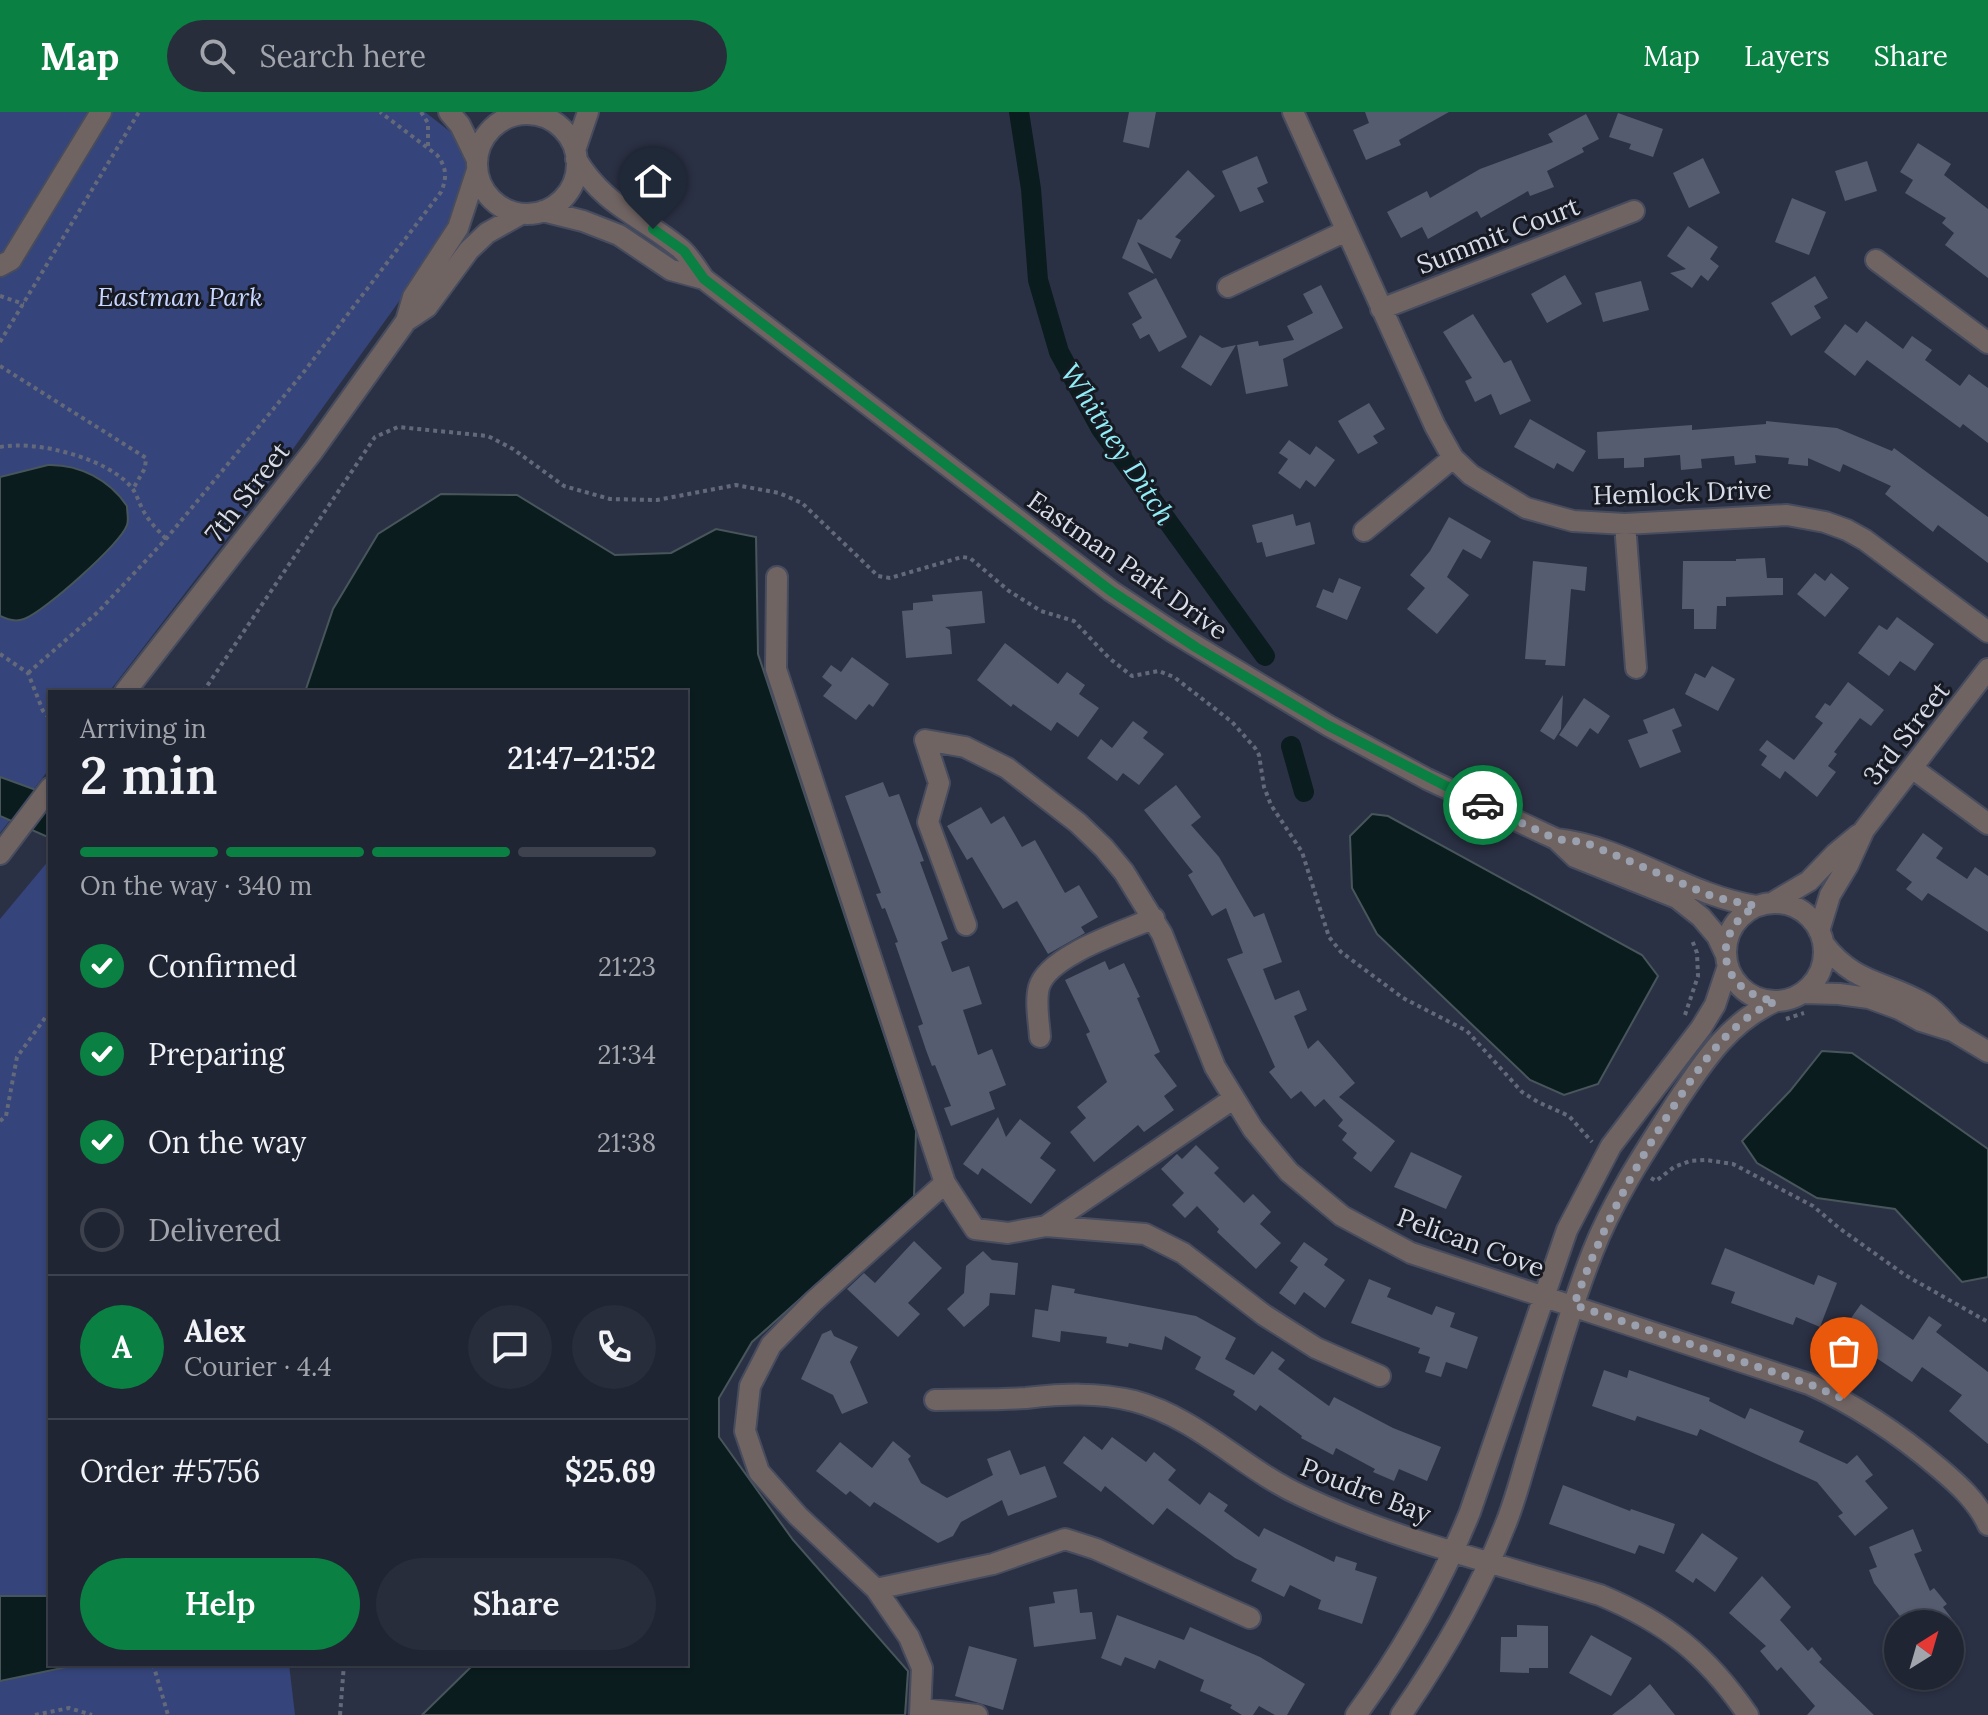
<!DOCTYPE html>
<meta charset="utf-8">
<style>
:root{--surface:#202533;--page:#282d3b;--text:#f1f3f6;--muted:#a2a5ac;--line:#3d424e;--accent:#0b8043}
body{margin:0;font-family:Lora,serif;background:var(--page);color:var(--text);height:100vh;display:flex;flex-direction:column;font-size:30px;white-space:nowrap}
*{box-sizing:border-box;margin:0}
p{font-size:26px;color:var(--muted)}
.icon{flex:none;width:44px;height:44px;fill:none;stroke:currentColor;stroke-width:2;stroke-linecap:round;stroke-linejoin:round}
.map{position:relative;flex:1;overflow:hidden}
.sheet{position:absolute;left:48px;top:578px;width:640px;height:976px;display:flex;flex-direction:column;background:var(--surface);border-radius:0px;box-shadow:0 2px 6px #0004,0 0 0 2px var(--line)}
.sheet>*{flex:none}
.needle{width:52px;rotate:37deg}
.fabs{position:absolute;left:1884px;top:1498px;display:grid;gap:16px}
.fabs a{display:grid;place-items:center;width:80px;height:80px;border-radius:50%;background:var(--surface);box-shadow:0 2px 6px #0004,0 0 0 2px var(--line);font-size:40px}
.pin{position:absolute;display:grid;place-items:center;width:68px;height:68px;color:#fff;margin:-82px -34px;border-radius:50% 50% 50% 0;rotate:-45deg;box-shadow:0 0 8px #0007}
.pin .icon{rotate:45deg}
.courier{position:absolute;display:grid;place-items:center;width:80px;height:80px;margin:-40px;border:6px solid #0b8043;border-radius:50%;background:#fff;color:#222;box-shadow:0 2px 10px #0007}
.head em{font-style:normal;font-weight:600}
.head div{display:flex;flex-direction:column-reverse}
.head{display:flex;align-items:center;justify-content:space-between;height:136px;padding:0 32px}
h1{font-size:52px;font-weight:600;line-height:60px}
.bar{display:grid;grid-template-columns:repeat(4,1fr);gap:12px 8px;align-content:center;height:96px;padding:0 32px}
.bar i{height:10px;border-radius:6px;background:var(--line)}
.bar .current{background:var(--accent)}
.bar p{grid-column:span 4}
.line{display:flex;align-items:center;gap:20px;padding:0 32px;border-top:2px solid var(--line)}
.line div{flex:1}
.round{display:grid;place-items:center;flex:none;width:84px;height:84px;border-radius:42px;background:var(--page)}
ol{padding:0 32px;list-style:none}
li{display:flex;align-items:center;gap:24px;height:88px}
li p{margin-inline-start:auto}
li .icon{padding:8px;border-radius:50%;background:var(--accent);color:#fff;stroke-width:4}
li:last-child{color:var(--muted)}
li i{width:44px;height:44px;border:4px solid var(--line);border-radius:50%}
.button{display:flex;gap:16px;margin-top:auto;padding:16px 32px}
.button a{flex:1;height:92px;border-radius:48px;background:var(--accent);color:#fff;font-size:32px;font-weight:600;line-height:92px;text-align:center}
.button a+a{background:var(--page);color:var(--text)}
header{display:flex;align-items:center;gap:48px;box-sizing:border-box;height:112px;padding:0 40px;background:var(--accent);color:#fff}
header strong{font-size:38px}
nav{display:flex;gap:44px;margin-inline-start:auto;font-size:28px}
.search{width:560px;height:72px;background:var(--page);display:flex;align-items:center;gap:20px;box-sizing:border-box;padding:0 28px;border-radius:44px;color:var(--muted);font-size:30px}
.map>svg:first-child{display:block}
</style>
<header>
<strong>Map</strong>
<div class="search"><svg class="icon" aria-label="search" viewBox="0 0 24 24"><circle cx="10" cy="10" r="6"/><path d="M15 15l6 6"/></svg>Search here</div>
<nav><a>Map</a><a>Layers</a><a>Share</a></nav>
</header>
<div class="map">
<svg width="1988" height="1603" viewBox="0 0 1988 1603">
<rect width="100%" height="100%" fill="#2b3144"/>
<path fill="#35447a" d="M0,0H425L484,46L487,67L252,394L109,580H50V656L0,721Z
M50,747V1552H289L295,1603H0V807Z"/>
<path fill="#0a1c1e" stroke="#48565b" stroke-width="2" d="M48,353C79,352 110,368 127,394C127,400 129,408 127,413C120,432 44,500 24,507C16,510 8,508 0,504V365Z
M441,382L517,383L615,443L671,441L716,417L756,425L758,542L916,1019L914,1085L752,1230L719,1286V1325L793,1428L908,1559L905,1603H422L474,1552H686V580H305L333,497L378,422Z
M0,665L50,683V726L0,704Z
M1372,702L1388,704L1642,843L1658,864L1598,972L1564,983L1530,968L1377,822L1352,776L1350,724Z
M1822,939L1852,941L1988,1037V1165L1962,1170L1895,1097L1817,1086L1757,1051L1742,1029L1790,979Z
M0,1484H50V1552H81L0,1569Z"/>
<g fill="none" stroke-linecap="round" stroke-linejoin="round">
<path stroke="#0a1c1e" stroke-width="20" d="M1019,0L1031,77L1038,168L1059,240L1101,317L1265,544
M1291,634L1304,680"/>
</g>
<path fill="#555c70" d="M1129,0H1156L1149,36L1123,30Z
M1365,0H1449L1399,28L1401,33L1366,48L1353,18L1369,11Z
M1618,1L1663,17L1653,45L1629,37L1631,32L1609,25Z
M1586,2L1599,27L1582,36L1584,40L1547,59L1554,75L1530,84L1528,79L1481,106L1477,99L1428,127L1422,115L1401,126L1387,100L1427,79L1430,86L1480,57L1553,30L1548,22Z
M1918,31L1951,52L1944,63L1988,97V166L1945,133L1954,121L1942,111L1946,106L1905,81L1913,68L1900,60Z
M1257,44L1268,71L1257,76L1264,90L1240,100L1222,59Z
M1703,46L1720,81L1689,96L1673,61Z
M1867,49L1877,79L1845,89L1835,59Z
M1188,58L1215,84L1175,125L1181,128L1171,147L1137,130L1154,162L1122,146L1138,107L1141,108Z
M1792,86L1826,100L1809,143L1775,130Z
M1688,114L1718,135L1710,147L1719,154L1708,169L1701,163L1692,176L1670,161L1686,157L1667,144Z
M1565,163L1582,192L1547,211L1531,182Z
M1815,164L1828,186L1814,194L1821,206L1791,224L1771,191Z
M1156,166L1187,225L1159,240L1149,222L1140,227L1132,212L1142,206L1128,181Z
M1641,169L1649,198L1603,210L1595,181Z
M1321,173L1343,216L1283,247L1288,274L1246,282L1237,233L1258,229L1259,234L1294,228L1287,214L1313,201L1303,182Z
M1473,202L1504,251L1511,248L1531,289L1500,303L1491,282L1475,290L1465,269L1472,266L1443,220Z
M1866,209L1903,237L1912,224L1932,238L1925,248L1960,274L1969,262L1988,276V331L1963,312L1960,316L1867,248L1855,264L1824,240L1845,212L1857,221Z
M1200,223L1222,236L1236,233L1211,274L1181,255Z
M1369,291L1385,317L1373,324L1378,331L1358,342L1338,309Z
M1530,307L1586,339L1573,360L1557,351L1554,357L1514,335Z
M1766,309L1837,316L1892,339L1894,336L1988,405V451L1938,413L1933,420L1885,382L1891,374L1843,352L1840,360L1808,346V354L1788,352L1789,346L1755,343L1756,351L1735,353L1734,344L1701,347L1702,356L1681,358L1680,343L1644,346V355L1624,356V346L1598,347L1597,320L1692,313V318L1766,312Z
M1289,328L1310,343L1316,334L1335,348L1315,375L1306,368L1300,377L1278,361L1288,347L1279,341Z
M1293,402L1296,414L1310,410L1315,432L1266,445L1262,430L1257,431L1252,413Z
M1449,405L1491,429L1481,447L1463,437L1447,465L1469,483L1437,522L1407,497L1425,476L1410,463L1430,439Z
M1765,446L1767,466H1783V483L1726,485V494H1717L1716,517H1694V497H1682L1683,449H1736V447Z
M1533,449L1587,455L1585,479L1571,477L1565,554L1545,553L1546,548L1525,547Z
M1815,461L1825,469L1831,461L1849,476L1825,505L1797,482Z
M1339,466L1361,475L1347,508L1316,495L1323,477L1333,481Z
M982,479L985,511L945,515L950,518L952,542L906,546L902,499L913,498V491L933,489L932,483Z
M1897,505L1934,532L1915,559L1900,549L1889,564L1858,541L1879,513L1887,518Z
M1005,531L1058,572L1067,560L1085,573L1079,582L1099,596L1078,625L1057,610L1051,619L1013,592L1011,595L977,568Z
M852,545L889,572L873,595L869,592L856,608L823,584L832,573L822,565L831,553L841,560Z
M1712,554L1735,567L1718,599L1685,582L1695,561L1705,566Z
M1848,570L1884,598L1871,614L1860,606L1834,640L1837,642L1828,654L1836,660L1817,685L1785,659L1780,667L1761,653L1767,644L1759,638L1767,628L1794,648L1823,611L1815,605L1825,591L1830,594Z
M1563,583L1561,617L1554,628L1540,619Z
M1584,586L1610,604L1598,622L1590,616L1577,635L1559,623Z
M1674,596L1682,614L1672,618L1681,640L1640,656L1628,628L1648,621L1643,608Z
M1133,609L1148,620L1143,626L1164,642L1139,673L1123,661L1117,669L1087,646L1101,627L1112,636Z
M883,670L889,685L899,682L924,749L920,750L948,827L941,830L952,860L969,854L982,892L963,898L978,943L992,937L1006,973L989,980L995,997L951,1014L944,996L951,994L935,953L932,954L926,938L918,914L923,912L895,831L898,830L885,796L882,797L876,782L881,781L845,684Z
M1176,673L1201,705L1191,713L1219,745L1254,805L1264,801L1282,850L1263,857L1275,888L1299,878L1307,898L1294,904L1308,937L1318,928L1355,971L1339,985L1395,1029L1371,1060L1353,1046L1357,1041L1342,1028L1347,1021L1338,1014L1343,1008L1324,987L1315,995L1301,979L1291,987L1269,960L1275,955L1227,847L1243,841L1226,796L1212,804L1188,763L1193,760L1144,698Z
M981,695L991,712L1004,704L1022,735L1035,728L1065,781L1079,773L1098,805L1081,815L1085,821L1048,842L1017,789L1003,797L972,745L967,748L947,714Z
M1923,721L1943,736L1936,746L1967,767L1975,755L1988,764V820L1928,781L1922,789L1906,777L1912,770L1896,758Z
M1105,849L1109,858L1124,851L1140,885L1137,886L1160,940L1154,943L1177,974L1164,984L1174,998L1144,1020L1138,1013L1094,1050L1070,1020L1086,1006L1077,995L1107,970L1086,922L1090,920L1065,868Z
M998,1005L1006,1025L1020,1007L1051,1031L1040,1046L1056,1058L1031,1092L982,1056L978,1063L963,1052Z
M1196,1033L1219,1056L1214,1061L1244,1091L1253,1082L1271,1100L1260,1112L1281,1131L1256,1157L1217,1120L1219,1117L1197,1094L1185,1106L1172,1093L1184,1081L1161,1057L1177,1042L1182,1047Z
M1411,1040L1462,1064L1446,1097L1394,1075Z
M914,1129L942,1156L908,1191L920,1202L898,1225L847,1177L864,1161L875,1171Z
M1304,1130L1328,1147L1324,1153L1345,1168L1325,1196L1304,1180L1295,1193L1279,1181L1298,1155L1290,1149Z
M1725,1136L1814,1173L1818,1163L1837,1171L1820,1215L1796,1205L1793,1213L1731,1191L1735,1180L1711,1172Z
M983,1139L992,1148L1018,1151L1015,1183L990,1181L989,1193L964,1215L947,1197L964,1181L966,1154Z
M1369,1167L1391,1176L1387,1185L1432,1203L1436,1194L1455,1201L1450,1215L1478,1225L1467,1257L1446,1250L1441,1265L1425,1260L1430,1245L1418,1241L1420,1236L1351,1211Z
M1052,1173L1075,1177L1074,1181L1196,1204L1236,1226L1225,1247L1254,1263L1272,1239L1285,1248L1278,1257L1329,1294L1334,1285L1393,1316L1441,1335L1427,1369L1399,1357L1394,1369L1373,1360L1375,1357L1336,1336L1333,1343L1301,1326L1302,1324L1260,1293L1256,1299L1233,1283L1235,1279L1195,1257L1201,1245L1165,1224L1162,1238L1129,1231L1128,1235L1106,1231L1107,1225L1061,1219L1060,1230L1032,1225L1035,1197L1048,1199Z
M1861,1192L1913,1228L1929,1204L1942,1213L1936,1220L1988,1260V1332L1949,1299L1962,1283L1922,1255L1912,1270L1872,1243L1868,1248L1855,1238L1859,1231L1842,1219Z
M831,1218L834,1224L858,1235L850,1250L868,1291L842,1302L833,1283L801,1267L822,1222Z
M1604,1258L1627,1266L1629,1258L1710,1286L1709,1289L1745,1307L1750,1296L1804,1319L1799,1330L1847,1352L1857,1343L1873,1363L1865,1369L1888,1396L1855,1424L1838,1404L1843,1401L1817,1370L1700,1317L1697,1324L1637,1304L1635,1309L1592,1294Z
M1084,1324L1102,1338L1112,1325L1146,1350L1154,1340L1176,1358L1168,1368L1200,1393L1209,1380L1228,1393L1224,1399L1259,1425L1264,1416L1334,1450L1336,1444L1357,1451L1355,1458L1377,1465L1362,1512L1318,1497L1321,1488L1290,1473L1284,1485L1251,1469L1257,1457L1235,1446L1167,1396L1153,1413L1105,1374L1101,1380L1063,1351Z
M893,1329L911,1344L908,1347L921,1371L947,1386L993,1363L987,1347L1010,1338L1020,1363L1045,1354L1057,1385L1008,1404L1002,1388L961,1410L953,1424L938,1431L874,1390L870,1395L850,1379L846,1383L816,1359L840,1330L872,1356Z
M1563,1373L1630,1399L1631,1397L1675,1412L1664,1442L1639,1433L1635,1442L1549,1412Z
M1913,1417L1922,1439L1914,1442L1930,1479L1934,1476L1947,1492L1943,1495L1956,1512H1906L1874,1471L1869,1458L1877,1455L1869,1435Z
M1702,1421L1738,1446L1715,1480L1696,1466L1693,1471L1675,1459Z
M1762,1464L1791,1495L1780,1508L1808,1539L1812,1535L1822,1547L1819,1550L1874,1603H1807L1815,1594L1781,1555L1777,1559L1760,1539L1766,1534L1729,1501Z
M1077,1477L1080,1501L1092,1500L1096,1527L1034,1535L1029,1495L1055,1491L1053,1480Z
M1117,1503L1184,1528L1190,1515L1260,1545L1305,1572L1287,1603H1275L1259,1594L1253,1603H1242L1230,1596L1232,1593L1200,1579L1204,1568L1159,1548L1155,1557L1125,1545L1121,1554L1101,1546Z
M1517,1513L1548,1514V1556H1529V1561L1500,1560L1501,1525H1517Z
M1591,1523L1632,1546L1611,1584L1569,1561Z
M969,1534L1017,1547L1003,1598L955,1584Z
M1650,1572L1675,1603H1612L1634,1586Z"/>
<g fill="none" stroke-linecap="round" stroke-linejoin="round">
<g stroke="#474c5e" stroke-width="24">
<path id="minor" d="M449,0L460,13L477,48
M1293,0L1435,314L1453,346L1471,363L1526,396L1573,409L1625,412L1787,403L1825,410L1847,418L1865,428L1988,520
M477 52a50 50 0 1 1 100 0a50 50 0 1 1-100 0Z
M575,38L588,0
M576,47C605,95 640,103 681,137C690,145 697,157 704,167L1111,479L1173,520L1329,614L1427,667L1556,727L1575,745L1677,786L1701,805L1717,824L1725,841
M543,99L583,109L619,123L671,158L704,167
M1876,148L1988,231
M0,154L11,148L101,0
M1228,175L1346,119
M1381,197L1634,99
M406,209L413,185L458,116L477,58
M1625,412L1636,556
M1364,419L1453,346
M777,465L776,557L945,1071L975,1117L1008,1121L1046,1114L1145,1122L1183,1141L1264,1203L1316,1236L1380,1264
M125,580L313,339L406,209L427,195L469,138L487,121L521,102
M1912,656L1988,712
M1556,727C1627,735 1686,783 1756,794
M0,742L50,676
M1772,791L1809,769L1835,742L1858,723
M1726 840a49 49 0 1 1 98 0a49 49 0 1 1-98 0Z
M966,813L928,710L939,671L925,628L965,635L1007,656L1078,711L1104,736L1124,760L1162,822L1215,955L1253,1017L1289,1060L1342,1104L1411,1141L1809,1272C1858,1294 1898,1321 1939,1356C1958,1372 1978,1390 1988,1413
M1819,819L1830,783L1848,753L1864,718L1988,557
M1823,831C1855,873 1884,868 1925,892C1936,898 1944,909 1952,918
M1802,881L1839,882L1869,886L1899,897L1921,909L1953,919L1988,940
M1040,925C1039,910 1035,890 1039,875C1048,843 1125,819 1154,806
M1046,1114L1233,987
M935,1288C965,1287 996,1288 1026,1286C1063,1282 1097,1280 1134,1289C1198,1306 1243,1357 1302,1384C1395,1428 1502,1453 1600,1483C1667,1511 1707,1543 1748,1603
M876,1477L993,1452L1065,1427L1096,1437L1250,1506
M922,1597L977,1603
M920,1603L922,1556L909,1525L876,1477L798,1404L759,1360L745,1319L750,1274L771,1233L814,1189L945,1071
M1356,1603C1403,1539 1440,1474 1470,1400L1567,1118L1611,1034L1701,916L1715,893L1728,854
M1401,1603C1443,1542 1479,1480 1506,1411C1515,1389 1521,1365 1528,1342C1549,1274 1567,1205 1593,1139C1614,1086 1646,1038 1676,991C1704,949 1729,910 1776,889"/>
</g>
<path stroke="#64697a" stroke-width="4" stroke-dasharray="4 4" stroke-linecap="butt" d="M421,0L428,11V37
M0,184L24,192
M0,230L139,0
M0,254L143,344L146,346L145,356L133,377
M0,335C36,328 108,346 132,376C138,384 140,395 146,403C151,412 159,419 166,427
M0,542L28,561L43,599L50,607
M28,561L98,500L166,427L303,261L441,80C447,66 447,56 437,43L380,0
M203,580L375,325L398,315L488,324L513,337L564,374L610,387L657,388L736,373L779,381L802,391L878,464L890,466L962,445L970,446L1009,479L1041,499L1074,509L1109,546L1132,564L1159,559L1174,565L1232,610L1255,636L1259,643L1264,675L1271,693L1302,740L1329,825L1341,840L1403,886L1467,919L1522,980L1538,990L1569,1004L1592,1030
M1685,903L1698,864L1697,841L1692,828
M1786,907L1804,901
M0,1009L6,1004L17,945L50,899
M1651,1066L1656,1069L1674,1055L1690,1049L1706,1048L1733,1052L1813,1094L1839,1116L1905,1163L1988,1210
M153,1552L168,1603
M35,1603L69,1596L92,1603
M340,1603L344,1552"/>
<use href="#minor" stroke="#706463" stroke-width="20"/>
</g>
<g fill="none" stroke-linecap="round" stroke-linejoin="round">
<path stroke="#9ba0af" stroke-width="8" stroke-dasharray="0 14.4" d="M1483,693L1556,727L1584,730L1714,785L1756,794C1707,823 1720,882 1776,889C1727,911 1701,953 1672,997C1631,1060 1599,1123 1574,1193L1809,1272L1844,1287"/>
<path stroke="#0b8043" stroke-width="10" d="M653,117L684,139L704,167L1111,479L1197,536L1329,614L1483,693"/>
</g>
<g text-anchor="middle" dominant-baseline="central" stroke-width="6" stroke-linejoin="round" paint-order="stroke">
<g font-size="26" fill="#d7dce8" stroke="#171a22">
<text transform="translate(1498 123) rotate(-21)">Summit Court</text>
<text transform="translate(247 380) rotate(-52)">7th Street</text>
<text transform="translate(1682 380) rotate(-2)">Hemlock Drive</text>
<text transform="translate(1128 453) rotate(35)">Eastman Park Drive</text>
<text transform="translate(1906 621) rotate(-52)">3rd Street</text>
<text transform="translate(1471 1130) rotate(20)">Pelican Cove</text>
<text transform="translate(1366 1378) rotate(21)">Poudre Bay</text>
</g>
<g font-size="26" font-style="italic" fill="#c8d6ff" stroke="#171a22">
<text x="180" y="184">Eastman Park</text>
</g>
<g font-size="28" font-style="italic" fill="#91edf6" stroke="#171a22">
<text transform="translate(1118 332) rotate(57)">Whitney Ditch</text>
</g>
</g>
</svg>
<div class="fabs">
<a><svg class="needle" viewBox="-14 -14 28 28"><path d="M0-13l5 13h-10z" fill="#e53935"/><path d="M0 13l5-13h-10z" fill="#a2a5ac"/></svg></a>
</div>
<div class="pin" style="left:1844px;top:1287px;background:#ea580c"><svg class="icon" aria-label="bag" viewBox="0 0 24 24"><path d="M5 8h14l-1 12H6zM9 8a3 3 0 0 1 6 0"/></svg></div>
<div class="pin" style="left:653px;top:117px;background:#1f2937"><svg class="icon" aria-label="home" viewBox="0 0 24 24"><path d="M3 11l9-7 9 7M6 9v11h12V9"/></svg></div>
<div class="courier" style="left:1483px;top:693px"><svg class="icon" aria-label="car" viewBox="0 0 24 24"><path d="M5 17H2v-5l4-1 3-4h7l3 4 3 1v5h-3M9 17h6M6 11h13"/><circle cx="7" cy="17" r="2"/><circle cx="17" cy="17" r="2"/></svg></div>
<section class="sheet">
<div class="head"><div><h1>2 min</h1><p>Arriving in</p></div><em>21:47–21:52</em></div>
<div class="bar"><i class="current"></i><i class="current"></i><i class="current"></i><i></i><p>On the way · 340 m</p></div>
<ol>
<li><svg class="icon" aria-label="check" viewBox="0 0 24 24"><path d="M5 12l5 5 9-10"/></svg>Confirmed<p>21:23</p></li>
<li><svg class="icon" aria-label="check" viewBox="0 0 24 24"><path d="M5 12l5 5 9-10"/></svg>Preparing<p>21:34</p></li>
<li><svg class="icon" aria-label="check" viewBox="0 0 24 24"><path d="M5 12l5 5 9-10"/></svg>On the way<p>21:38</p></li>
<li><i></i>Delivered</li>
</ol>
<div class="line" style="height:144px"><b class="round" style="background:var(--accent);color:#fff">A</b><div><b>Alex</b><p>Courier · 4.4</p></div><a class="round"><svg class="icon" aria-label="chat" viewBox="0 0 24 24"><path d="M4 5h16v11H9l-5 4z"/></svg></a><a class="round"><svg class="icon" aria-label="phone" viewBox="0 0 24 24"><path d="M5 4h4l2 5-3 2q2 4 5 5l2-3 5 2v4C11 20 4 13 5 4z"/></svg></a></div>
<div class="line" style="height:104px"><div>Order #5756</div><b>$25.69</b></div>
<div class="button"><a>Help</a><a>Share</a></div>
</section>
</div>
